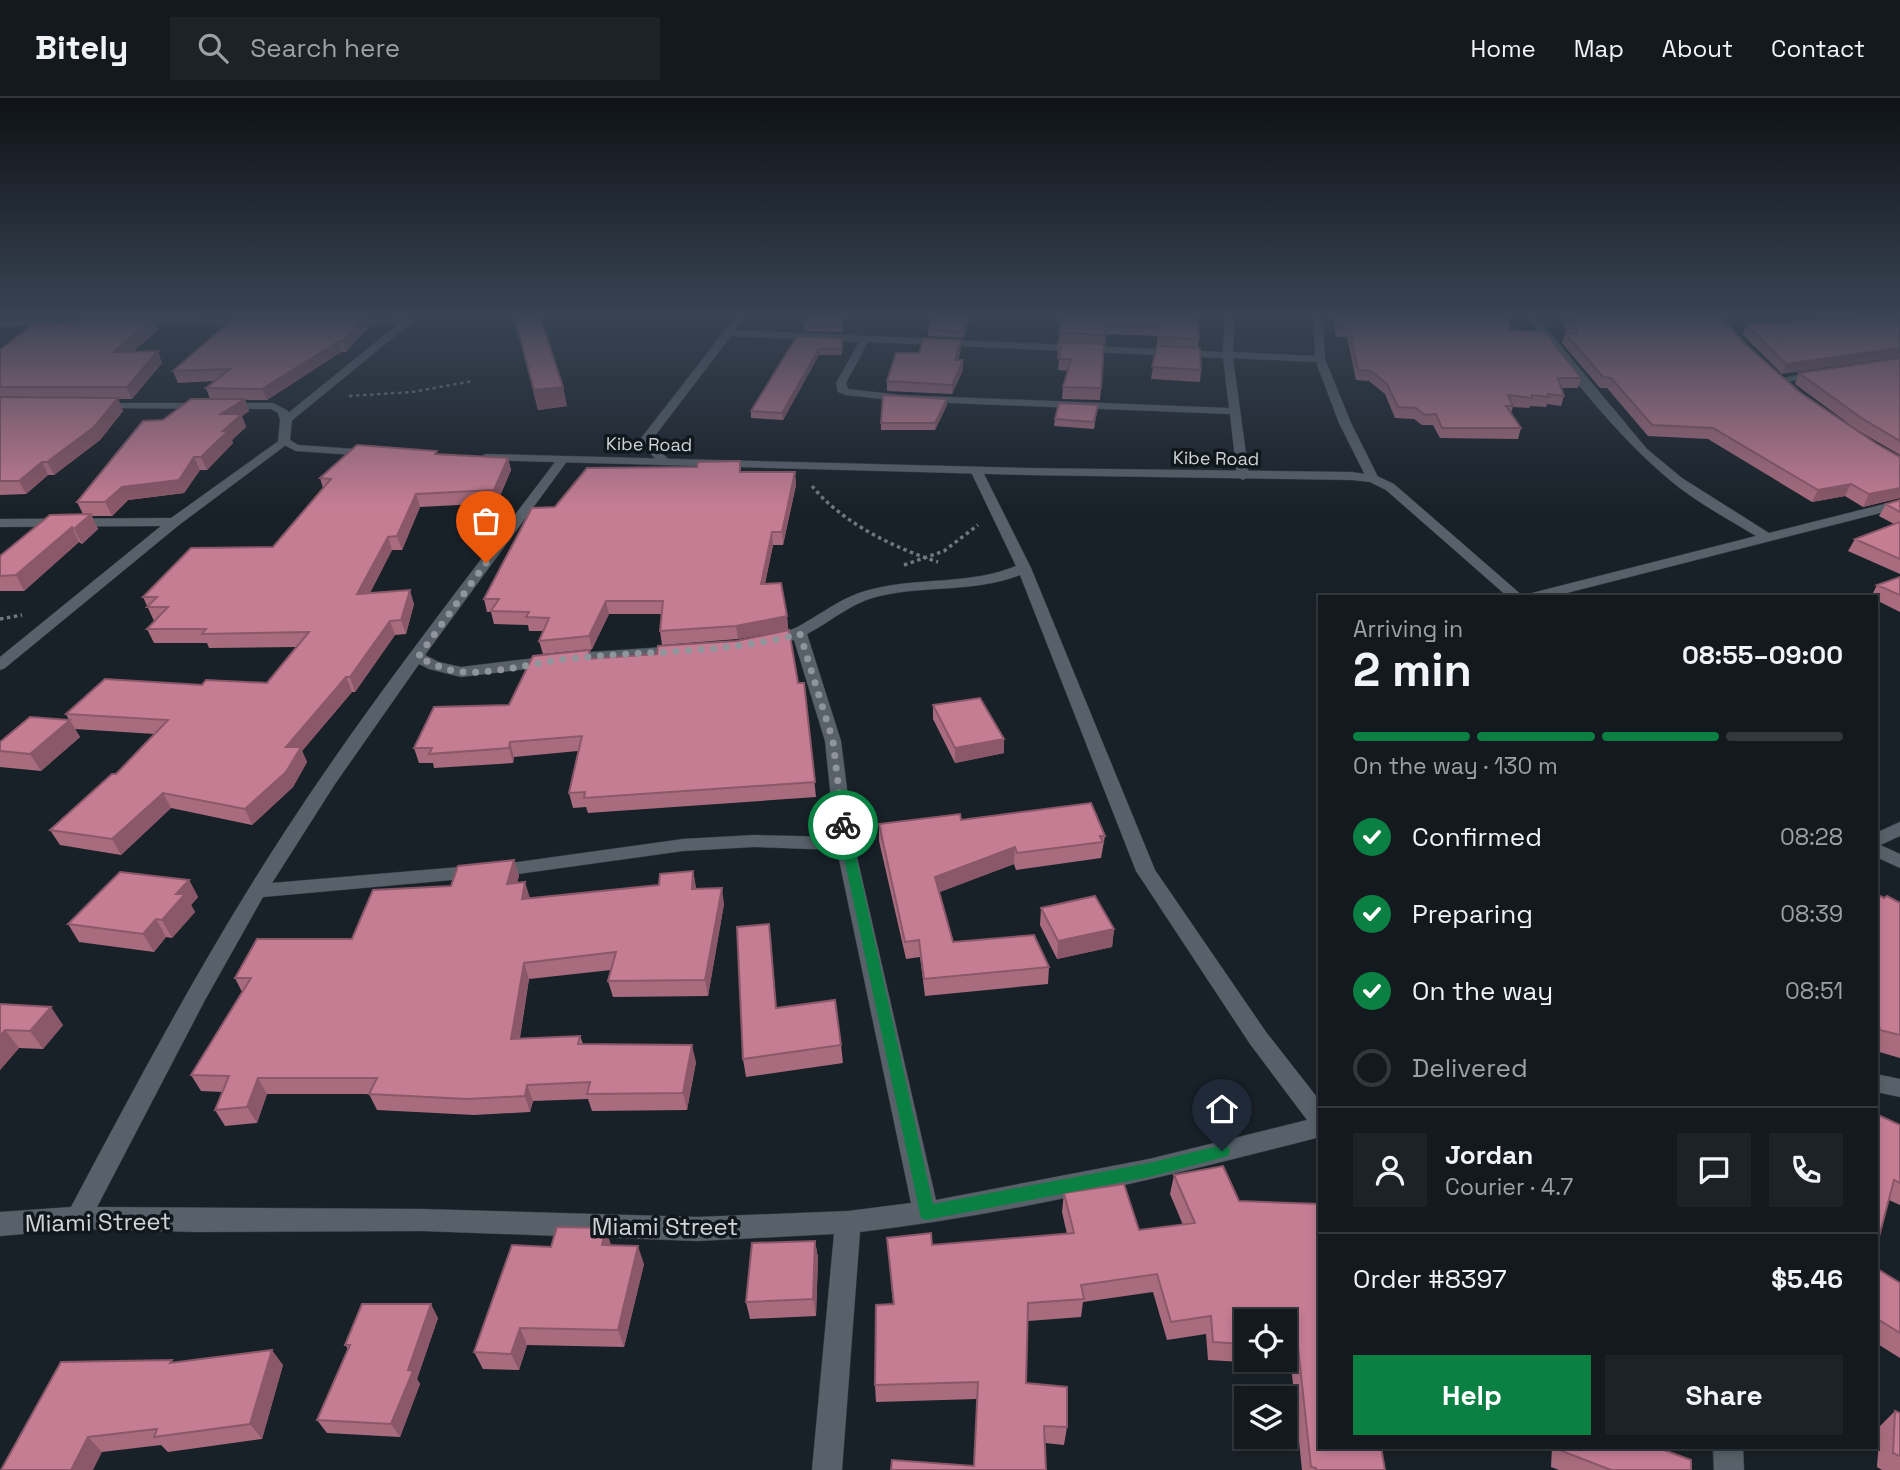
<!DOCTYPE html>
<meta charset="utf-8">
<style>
:root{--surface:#13191e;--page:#1c2227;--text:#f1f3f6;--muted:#9da0a4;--line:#32383c;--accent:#0b8043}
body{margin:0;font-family:"Space Grotesk",sans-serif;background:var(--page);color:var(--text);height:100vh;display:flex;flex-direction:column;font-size:26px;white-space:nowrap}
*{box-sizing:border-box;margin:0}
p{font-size:23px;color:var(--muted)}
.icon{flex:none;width:38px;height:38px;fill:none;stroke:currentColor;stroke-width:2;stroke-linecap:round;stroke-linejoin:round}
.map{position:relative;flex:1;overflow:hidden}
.sheet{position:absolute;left:1318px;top:497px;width:560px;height:854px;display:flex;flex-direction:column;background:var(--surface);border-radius:0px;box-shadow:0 4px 10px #0003,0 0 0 2px var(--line)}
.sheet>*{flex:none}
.buttons{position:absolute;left:1234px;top:1211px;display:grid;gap:14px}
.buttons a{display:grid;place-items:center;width:63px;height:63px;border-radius:0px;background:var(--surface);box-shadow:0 4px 10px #0003,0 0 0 2px var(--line);font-size:35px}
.pin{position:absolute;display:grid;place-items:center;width:60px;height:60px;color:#fff;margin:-72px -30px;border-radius:50% 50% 50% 0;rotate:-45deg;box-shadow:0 0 7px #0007}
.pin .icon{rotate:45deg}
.courier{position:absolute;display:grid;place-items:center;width:70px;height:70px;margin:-35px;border:5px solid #0b8043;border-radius:50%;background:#fff;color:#222;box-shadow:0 2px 9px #0007}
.overview em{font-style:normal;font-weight:700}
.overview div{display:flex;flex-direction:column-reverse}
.overview{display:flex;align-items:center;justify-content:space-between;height:119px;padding:0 35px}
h1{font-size:46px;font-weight:700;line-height:52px}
.bar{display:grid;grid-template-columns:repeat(4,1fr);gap:10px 7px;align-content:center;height:84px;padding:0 35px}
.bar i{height:9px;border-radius:5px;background:var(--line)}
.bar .active{background:var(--accent)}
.bar p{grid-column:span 4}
.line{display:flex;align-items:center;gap:18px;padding:0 35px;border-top:2px solid var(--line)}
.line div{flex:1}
.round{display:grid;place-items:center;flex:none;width:74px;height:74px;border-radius:0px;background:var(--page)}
ol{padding:0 35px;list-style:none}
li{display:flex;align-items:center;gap:21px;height:77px}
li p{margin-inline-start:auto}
li .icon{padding:7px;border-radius:50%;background:var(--accent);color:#fff;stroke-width:4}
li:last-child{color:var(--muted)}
li i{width:38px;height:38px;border:4px solid var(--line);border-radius:50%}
.primary-button{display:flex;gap:14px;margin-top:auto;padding:14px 35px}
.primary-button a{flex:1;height:80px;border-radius:0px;background:var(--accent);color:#fff;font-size:28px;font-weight:700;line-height:80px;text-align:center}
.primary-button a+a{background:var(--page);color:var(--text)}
header{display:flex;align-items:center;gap:42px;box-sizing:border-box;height:98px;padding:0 35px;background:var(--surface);border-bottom:2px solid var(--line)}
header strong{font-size:33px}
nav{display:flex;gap:38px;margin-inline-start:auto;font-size:24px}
.search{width:490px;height:63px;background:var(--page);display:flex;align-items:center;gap:18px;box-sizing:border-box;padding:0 24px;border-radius:0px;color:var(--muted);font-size:26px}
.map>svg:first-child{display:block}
</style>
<header>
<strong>Bitely</strong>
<div class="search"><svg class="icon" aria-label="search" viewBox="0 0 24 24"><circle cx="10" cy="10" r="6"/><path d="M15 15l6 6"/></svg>Search here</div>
<nav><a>Home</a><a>Map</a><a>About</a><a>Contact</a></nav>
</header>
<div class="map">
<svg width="1900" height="1372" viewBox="0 0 1900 1372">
<rect width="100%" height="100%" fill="#192128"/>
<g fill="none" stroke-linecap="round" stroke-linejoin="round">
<g stroke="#353a40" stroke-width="1">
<path id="minor" d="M96,218L253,222L258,225L253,228L108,222L80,227L0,229V223L80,221Z
M736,218H745L735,232L1223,254L1225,218H1235L1233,254L1315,258L1313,218H1323L1325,261L1351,325L1379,381L1373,385L1367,381L1339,325L1316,264L1233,260L1249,378L1243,382L1237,378L1230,316L900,303L846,297L838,294L836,285L859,244L731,238L651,343L671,364L661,367L639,343ZM868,244L1223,260L1229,310L900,297L848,291L846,285Z
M1527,218H1536L1647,351L1682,380L1769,435L1900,402V410L1551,499H1526L1528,496L1756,438C1728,421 1696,404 1671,383C1617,338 1567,275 1527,218Z
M407,220L411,221V225L290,324H282V320L398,226L344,228L339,225L341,223Z
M1819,272L1824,275L1823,277L1781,285L1776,282Z
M280,342L290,344L179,427L5,570L0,572V559L161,428L0,429V421L171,420Z
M558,360L568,362L425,557L439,564L461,569L576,555L679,548L687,553L679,558L576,565L461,579L429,571L419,566L335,686L272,785L518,764L683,741L754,737L835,739L825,643L794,542L770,548L763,544C771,536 790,534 801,527C826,513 845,497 873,491C921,479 970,487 1016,468L971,374L977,370L983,374L1031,470L1155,772L1266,934L1320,1003V1039C1168,1078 1015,1116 860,1134L842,1372H812L834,1136L698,1143L422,1133L197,1134L78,1131L0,1138V1114L71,1109C139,981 207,853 286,732C370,603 466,482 558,360ZM1020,477L1136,773L1250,946L1307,1022L1149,1061L936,1102L854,746L841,643L807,536C832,523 852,504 880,498C926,487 974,495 1020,477ZM754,749L837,752L911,1105L848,1113L698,1119L422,1111L97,1109L205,902L263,799L518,776L683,753Z
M1900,724V738L1876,749V735Z
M1876,976L1900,981V999L1876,994Z
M1713,1349H1743L1744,1372H1714Z"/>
</g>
<g stroke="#353a40" stroke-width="1">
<path id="tertiary" d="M95,305H273L288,313L292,322L290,342L298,347L370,352L376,355L370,358L296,353L278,344L280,322L278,315L271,311L99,310L95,309Z
M486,356L1027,370L1352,374L1377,378L1394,386L1524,499H1508L1386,392L1370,384L1352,382L1027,377L482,362V358Z
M1876,745L1900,756V770L1876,759Z"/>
</g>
<path stroke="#70777d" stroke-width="2.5" stroke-dasharray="3.5 3.5" stroke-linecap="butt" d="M349,298L412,294L473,283"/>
<path stroke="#70777d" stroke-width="3.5" stroke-dasharray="3.5 3.5" stroke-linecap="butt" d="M812,388C841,424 894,450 938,464
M904,467L944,453L978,427
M0,521L22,517"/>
<use href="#minor" fill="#586169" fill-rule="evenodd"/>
<use href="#tertiary" fill="#586169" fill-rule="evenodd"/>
</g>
<path fill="#a96c7f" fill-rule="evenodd" d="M250,218H371L280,219H366L369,229L346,254H341L267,302H245L249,313L242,318L246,329L232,342L233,345L207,372H200L184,395L128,402L112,418H91L98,431L82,446L79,444L24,493H0V458L83,416L77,404L163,322L210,301L206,290L215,283L178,285L173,273L251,219Z
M514,218L563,289L567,308L538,312Z
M843,218V234L805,233L804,227Z
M970,218L964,240L928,238V232Z
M1061,218H1197L1199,241L1198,249L1201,272L1200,284L1151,281L1158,238L1106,236L1100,302L1062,301L1063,289L1068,273L1058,272L1059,261H1057Z
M1333,218H1507L1510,232L1581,280L1578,290H1561L1564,298L1561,308L1547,306L1546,309L1530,308L1529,310L1513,309L1511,315L1521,330L1518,341L1440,340L1433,327H1422L1414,321L1395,320L1385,296L1369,283L1356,282L1347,239H1336Z
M1559,218H1720L1745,246L1801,295L1877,346L1900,359V400L1863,409L1845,398L1812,404L1708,341L1648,338L1607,290H1600L1562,245L1565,235H1568Z
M1850,218H1900L1782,276L1743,237L1746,227Z
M153,221L158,232L133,253L162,265L132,301H118L123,313L100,342L54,377H48L26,396L0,397V252Z
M797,238L842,240V257H819L783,322L751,320V313Z
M961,251L958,262H963V272L952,296L887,293V283L919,255Z
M1900,260V357L1857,332L1795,286L1799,275Z
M947,307L935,332H881V325Z
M1098,307L1094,331L1054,328L1055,321Z
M438,356L508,360L511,372L497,405L420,409L402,452H392L370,495L414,506L406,536L395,537L355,594H352L302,653L307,664L293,689L252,727L171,710L121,757L60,747L50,732L116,676L155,636L75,631L80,639L41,673L0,669V644L69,622L66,616L202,587L267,585L296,549L209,550L207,545H154L147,531L154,523L143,499L273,449L323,390L320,380Z
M741,374H795L796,387L783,447H773L765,486L787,518L788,532L738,541L662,547L660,533L662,516H609L592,551L543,556L539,543L543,533H529L528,527L494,526L491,514H487L484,501Z
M1900,402V476L1848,453L1855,441L1894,426L1879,418L1886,406Z
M1900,479V514L1876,502V499H1871L1877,487Z
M592,561L798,585H804L816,699L588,715L586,709L573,710L569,695L578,653L514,659L513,665L434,670L433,665H419L414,650L509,607Z
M933,607L1004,641V655L955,665L933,621Z
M961,722L1105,738L1101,760L1016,772L1014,766L939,794L953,844L1049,869L1048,886L925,898L920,859L906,861L879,743V726Z
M514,762L519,778L517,785L530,800L659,787L693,773L696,791L724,806L708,898L613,899L608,883L611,872L529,881L520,940L580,938L583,946L696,964L687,1012L592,1013L588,1001L533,1003L530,1014L474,1017L377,1012L369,996H267L257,1025L225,1028L215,1012L223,994L201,993L191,977L242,894L235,880L352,841L451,788Z
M189,782L198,799L191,807L195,814L172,840L166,839L154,854L79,844L68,826Z
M1876,796L1884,800L1900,805V960L1876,953Z
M1041,810L1114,831L1112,849L1057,861L1040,827Z
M771,844L776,910L841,947L843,965L746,979L743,961Z
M0,906L63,927L43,951L19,950L0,972Z
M1900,1027V1107L1889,1102Z
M1174,1077L1239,1103L1385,1372H1302L1291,1267L1208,1262L1206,1236L1167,1242L1153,1194L1083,1204L1081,1219L1028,1223L1026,1285L1067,1329L1064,1347L1045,1345L974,1368L977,1301L876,1304L875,1287L893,1206L887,1140L932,1147L1067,1136L1062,1114L1064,1095L1139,1132L1183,1127L1170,1096ZM1246,1223H1284V1262H1246Z
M815,1143L818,1160L816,1218L750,1221L746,1204Z
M611,1148L644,1166L624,1249L527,1247L519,1272L483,1271L474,1254L551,1149Z
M1876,1170L1900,1185V1260L1876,1245Z
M438,1220L417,1281L420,1286L400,1339L327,1335L317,1322L348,1251L345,1247Z
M174,1265L283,1267L262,1341L168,1354L161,1347L102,1354L1,1372Z
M1895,1313L1900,1315V1372H1882L1877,1369L1880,1328Z
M1552,1349H1656L1691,1372H1559L1551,1369Z
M1698,1349H1708L1705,1353Z"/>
<path fill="#8a5868" d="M968,218H970L964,240V234Z
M366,219L369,229L346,254L343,243Z
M153,221L158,232L119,266L114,254Z
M961,242V251L955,271V262Z
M338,244L341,254L267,302L262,291Z
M1900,250V259L1782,276L1786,266Z
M819,251V257L783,322L782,315Z
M158,253L162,265L132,301L127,289Z
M963,262V272L952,296V287Z
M563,289L567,308L538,312L534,292Z
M118,300L123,313L100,342L54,377L47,364Z
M245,301L249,313L242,318L246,329L232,342L233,345L207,372L201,359L221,316Z
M947,301V307L935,332V325Z
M194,359L200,372L184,395L128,402L112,418L105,404L122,389Z
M508,360L511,372L497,405L494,392Z
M42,364L48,377L26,396L19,383Z
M795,374L796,387L783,447L782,434Z
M1851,386L1845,398L1812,404L1818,392Z
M1900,390V400L1863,409L1869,396Z
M416,396L420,409L402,452L397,438Z
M91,416L98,431L82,446L74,431Z
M72,429L79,444L24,493L16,477Z
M772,434L773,447L762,499L761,486Z
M388,439L392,452L362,510L357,496Z
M410,492L414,506L406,536L401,522Z
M606,503L609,516L592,551L589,538Z
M787,518L788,532L738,541L736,528Z
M390,523L395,537L355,594L350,579Z
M346,579L352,594L302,653L307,664L293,689L252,727L245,711L286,649Z
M70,622L80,639L41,673L30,656Z
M1004,641V655L955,665V650Z
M510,644L514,659L513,665L509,650Z
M163,695L171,710L121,757L112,741Z
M1015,749L1014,766L935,796V779Z
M514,762L519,778L512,802L507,786Z
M693,773L696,789L695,807L692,791Z
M189,782L198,799L191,807L195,814L172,840L162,822L176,796Z
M525,784L530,800L522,801Z
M722,790L724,806L708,898L705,882Z
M156,821L166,839L154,854L143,836Z
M769,826L771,844L778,928L776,910Z
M1114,831L1112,849L1057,861L1058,843Z
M524,865L529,881L517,957L511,941Z
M51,909L63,927L43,951L30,933Z
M5,932L19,950L0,972V938Z
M692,947L696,964L687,1012L683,995Z
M258,980L267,996L257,1025L247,1009Z
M527,987L533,1003L530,1014L525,998Z
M606,1130L611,1147H602Z
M815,1143L818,1160L816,1218L813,1201Z
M638,1148L644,1166L624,1249L618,1232Z
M431,1206L438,1220L417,1281L420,1286L400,1339L391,1326L408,1272Z
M520,1230L527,1247L519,1272L511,1256Z
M272,1252L283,1267L262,1341L250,1326Z
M88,1339L102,1354L93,1372H71Z"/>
<path fill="#c57d94" stroke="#8a5868" stroke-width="2" d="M514,218H540L563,289L534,292Z
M810,218H843L842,228L804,227Z
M933,218H968L964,234L928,232Z
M1061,218H1197L1199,241L1158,239L1160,229L1107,227L1105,237L1059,235Z
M1336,218H1507L1510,232L1545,234L1581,280H1558L1564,298L1548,296L1549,299L1532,297V300L1508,297L1513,308H1506L1521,330H1442L1436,316L1425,317L1416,310L1398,309L1387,286L1371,273L1358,272L1349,230L1338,229Z
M1567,218H1720L1745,246L1801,295L1877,346L1900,359V390L1869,396L1851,386L1818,392L1713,330L1652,327L1611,280L1603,279L1565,235L1578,236Z
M1861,218H1900V250L1786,266L1746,227Z
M235,219H366L343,243L338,244L262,291L206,290L230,271L173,273Z
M153,221L114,254L158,253L127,289H0V252L33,226Z
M797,238L842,240V251H819L782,315L751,313Z
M924,240L961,242L955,262H963L952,287L887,283L896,255H919Z
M1058,244L1104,246L1101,290L1063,289L1071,261H1059L1061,249H1057Z
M1157,248L1200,250L1201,272L1152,269Z
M1900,260V343L1863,321L1799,275Z
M883,297L947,301L935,325H881Z
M0,299L118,300L94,329L47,364H42L19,383H0Z
M191,301H245L221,316H242L223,333H228L201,359H194L179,382L122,389L105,404H77L143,323L163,322Z
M1059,305L1098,307L1094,324L1055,321Z
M357,347L437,353L435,356L508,360L494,392L416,396L397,438L388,439L357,496L410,492L401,522L390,523L350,579H346L286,649H301L286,674L245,711L163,695L112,741L50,732L112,676H116L168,622L66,616L105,581L202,587L206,582L267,585L309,534L202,536L206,531H147L168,509H147L157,499H143L191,450L273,449L331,381L320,380Z
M740,363V374H795L782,434H772L761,486L781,485L787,518L736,528L660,533L663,503H606L589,538L539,543L549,520L526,519L529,514L491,513L499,501H484L532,410L555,409L587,370L697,369L698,364Z
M1900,402V414L1886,406Z
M91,416L74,431L72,429L16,477L0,478V458L50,417Z
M1900,424V461L1855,441Z
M1900,479V497L1877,487Z
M789,532L798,585H804L815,684L584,700L585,694L569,695L582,638L510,644L509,650L429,656L432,650H414L434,609L509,607L533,558L590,552L587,561L657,556L658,548L736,543Z
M980,600L1004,641L955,650L933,607Z
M30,619L70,622L30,656L0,653V644Z
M1091,705L1105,738H1100L1103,744L1017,755L1015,749L935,779L953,844L1034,837L1049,869L924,881L919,842L905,844L879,726L960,716L961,722Z
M514,762L507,786L525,784L522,801L659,787L660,776L693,773L692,791L722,790L705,882L608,883L616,854L524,865L511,941L580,938L578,946L692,947L683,995L587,996L590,984L527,987L525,998L467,1001L369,996L377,980H258L247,1009L215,1012L229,978L191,977L251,880H235L257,841H352L373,792L451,788L458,768Z
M120,774L189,782L176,796H185L162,822L156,821L143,836L68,826Z
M1876,796L1884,800L1887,798L1900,805V937L1880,932L1876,915Z
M1095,798L1114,831L1058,843L1041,810Z
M769,826L776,910L835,902L841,947L743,961L737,829Z
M0,906L51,909L30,933L5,932L0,938Z
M1876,1016L1900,1027V1085L1894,1082L1876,1150Z
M1223,1068L1239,1103L1320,1106V1349H1381L1385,1372H1316V1370L1311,1369L1298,1249H1284V1223H1246V1246L1213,1244L1211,1218L1171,1224L1157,1176L1081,1187L1084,1201L1028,1205L1026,1285L1067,1289V1329L1044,1328L1046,1372H891L892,1362L974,1368L978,1284L875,1287L876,1207L894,1206L887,1140L931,1135L932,1147L1074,1135L1064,1095L1124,1086L1139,1132L1195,1125L1174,1077Z
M557,1129L606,1130L602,1147L638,1148L618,1232L520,1230L511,1256L474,1254L512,1147L551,1149Z
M815,1143L813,1201L746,1204L752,1145Z
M1876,1170L1900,1185V1235L1876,1220Z
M362,1206H431L408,1272L413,1273L391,1326L317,1322L350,1247H345Z
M272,1252L250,1326L154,1339L157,1331L88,1339L71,1372H1L61,1264L172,1262L170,1265Z
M1895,1313L1900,1315V1358L1893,1355Z
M1562,1349H1656L1691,1362V1372H1611L1562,1353Z"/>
<linearGradient id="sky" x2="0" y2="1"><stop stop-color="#0e1216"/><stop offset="0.53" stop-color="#384353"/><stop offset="1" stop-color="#384353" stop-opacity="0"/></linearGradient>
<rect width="1900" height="410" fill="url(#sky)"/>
<path fill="#0b8043" d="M843,723L849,727L933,1106L1149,1065L1222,1047L1228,1049L1230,1053L1228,1058L1149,1079L926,1122L921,1120L837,727Z"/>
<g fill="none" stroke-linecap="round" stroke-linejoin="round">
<path stroke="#8f959b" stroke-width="7" stroke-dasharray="0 12.6" d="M486,465L418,559C432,566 447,573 463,574C500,576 538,563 575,560C650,553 727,555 800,536L833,643L843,727"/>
</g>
<g text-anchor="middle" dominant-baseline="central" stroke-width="7" stroke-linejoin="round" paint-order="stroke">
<g font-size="18" fill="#cfd4d9" stroke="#10181e">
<text transform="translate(649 346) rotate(1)">Kibe Road</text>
<text transform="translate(1216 360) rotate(1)">Kibe Road</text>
</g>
<g font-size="24" fill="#cfd4d9" stroke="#10181e">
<text transform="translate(98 1124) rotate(-1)">Miami Street</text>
<text x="665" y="1128">Miami Street</text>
</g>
</g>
</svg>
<div class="buttons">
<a><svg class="icon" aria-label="locate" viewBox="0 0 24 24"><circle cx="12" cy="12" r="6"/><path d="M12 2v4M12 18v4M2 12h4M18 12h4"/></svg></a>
<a><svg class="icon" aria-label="layers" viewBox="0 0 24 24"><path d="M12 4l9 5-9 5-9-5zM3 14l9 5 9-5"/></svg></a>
</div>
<div class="pin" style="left:486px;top:465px;background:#ea580c"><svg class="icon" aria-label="bag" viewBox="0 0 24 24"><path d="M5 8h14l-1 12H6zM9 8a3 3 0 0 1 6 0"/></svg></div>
<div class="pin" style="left:1222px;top:1053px;background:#1f2937"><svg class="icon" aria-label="home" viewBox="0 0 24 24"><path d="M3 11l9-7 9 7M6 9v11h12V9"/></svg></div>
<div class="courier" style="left:843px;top:727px"><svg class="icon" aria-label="bike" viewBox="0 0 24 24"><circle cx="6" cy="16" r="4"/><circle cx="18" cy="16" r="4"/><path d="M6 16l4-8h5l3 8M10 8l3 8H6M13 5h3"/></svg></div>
<section class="sheet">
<div class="overview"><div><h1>2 min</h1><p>Arriving in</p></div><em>08:55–09:00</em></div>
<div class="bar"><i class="active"></i><i class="active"></i><i class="active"></i><i></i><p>On the way · 130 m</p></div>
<ol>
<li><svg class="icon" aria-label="check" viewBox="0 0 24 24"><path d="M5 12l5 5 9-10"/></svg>Confirmed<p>08:28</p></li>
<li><svg class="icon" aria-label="check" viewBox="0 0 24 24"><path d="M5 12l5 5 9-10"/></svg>Preparing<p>08:39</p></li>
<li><svg class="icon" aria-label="check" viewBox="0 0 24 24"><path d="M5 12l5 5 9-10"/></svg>On the way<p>08:51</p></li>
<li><i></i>Delivered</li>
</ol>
<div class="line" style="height:126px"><a class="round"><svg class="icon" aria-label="person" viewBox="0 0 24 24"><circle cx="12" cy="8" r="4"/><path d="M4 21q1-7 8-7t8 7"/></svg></a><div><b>Jordan</b><p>Courier · 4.7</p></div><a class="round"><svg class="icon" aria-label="chat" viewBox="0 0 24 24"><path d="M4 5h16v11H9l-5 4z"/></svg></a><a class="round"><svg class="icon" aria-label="phone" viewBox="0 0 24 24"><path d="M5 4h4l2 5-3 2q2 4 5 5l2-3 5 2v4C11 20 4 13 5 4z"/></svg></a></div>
<div class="line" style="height:91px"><div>Order #8397</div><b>$5.46</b></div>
<div class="primary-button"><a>Help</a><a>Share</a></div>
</section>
</div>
